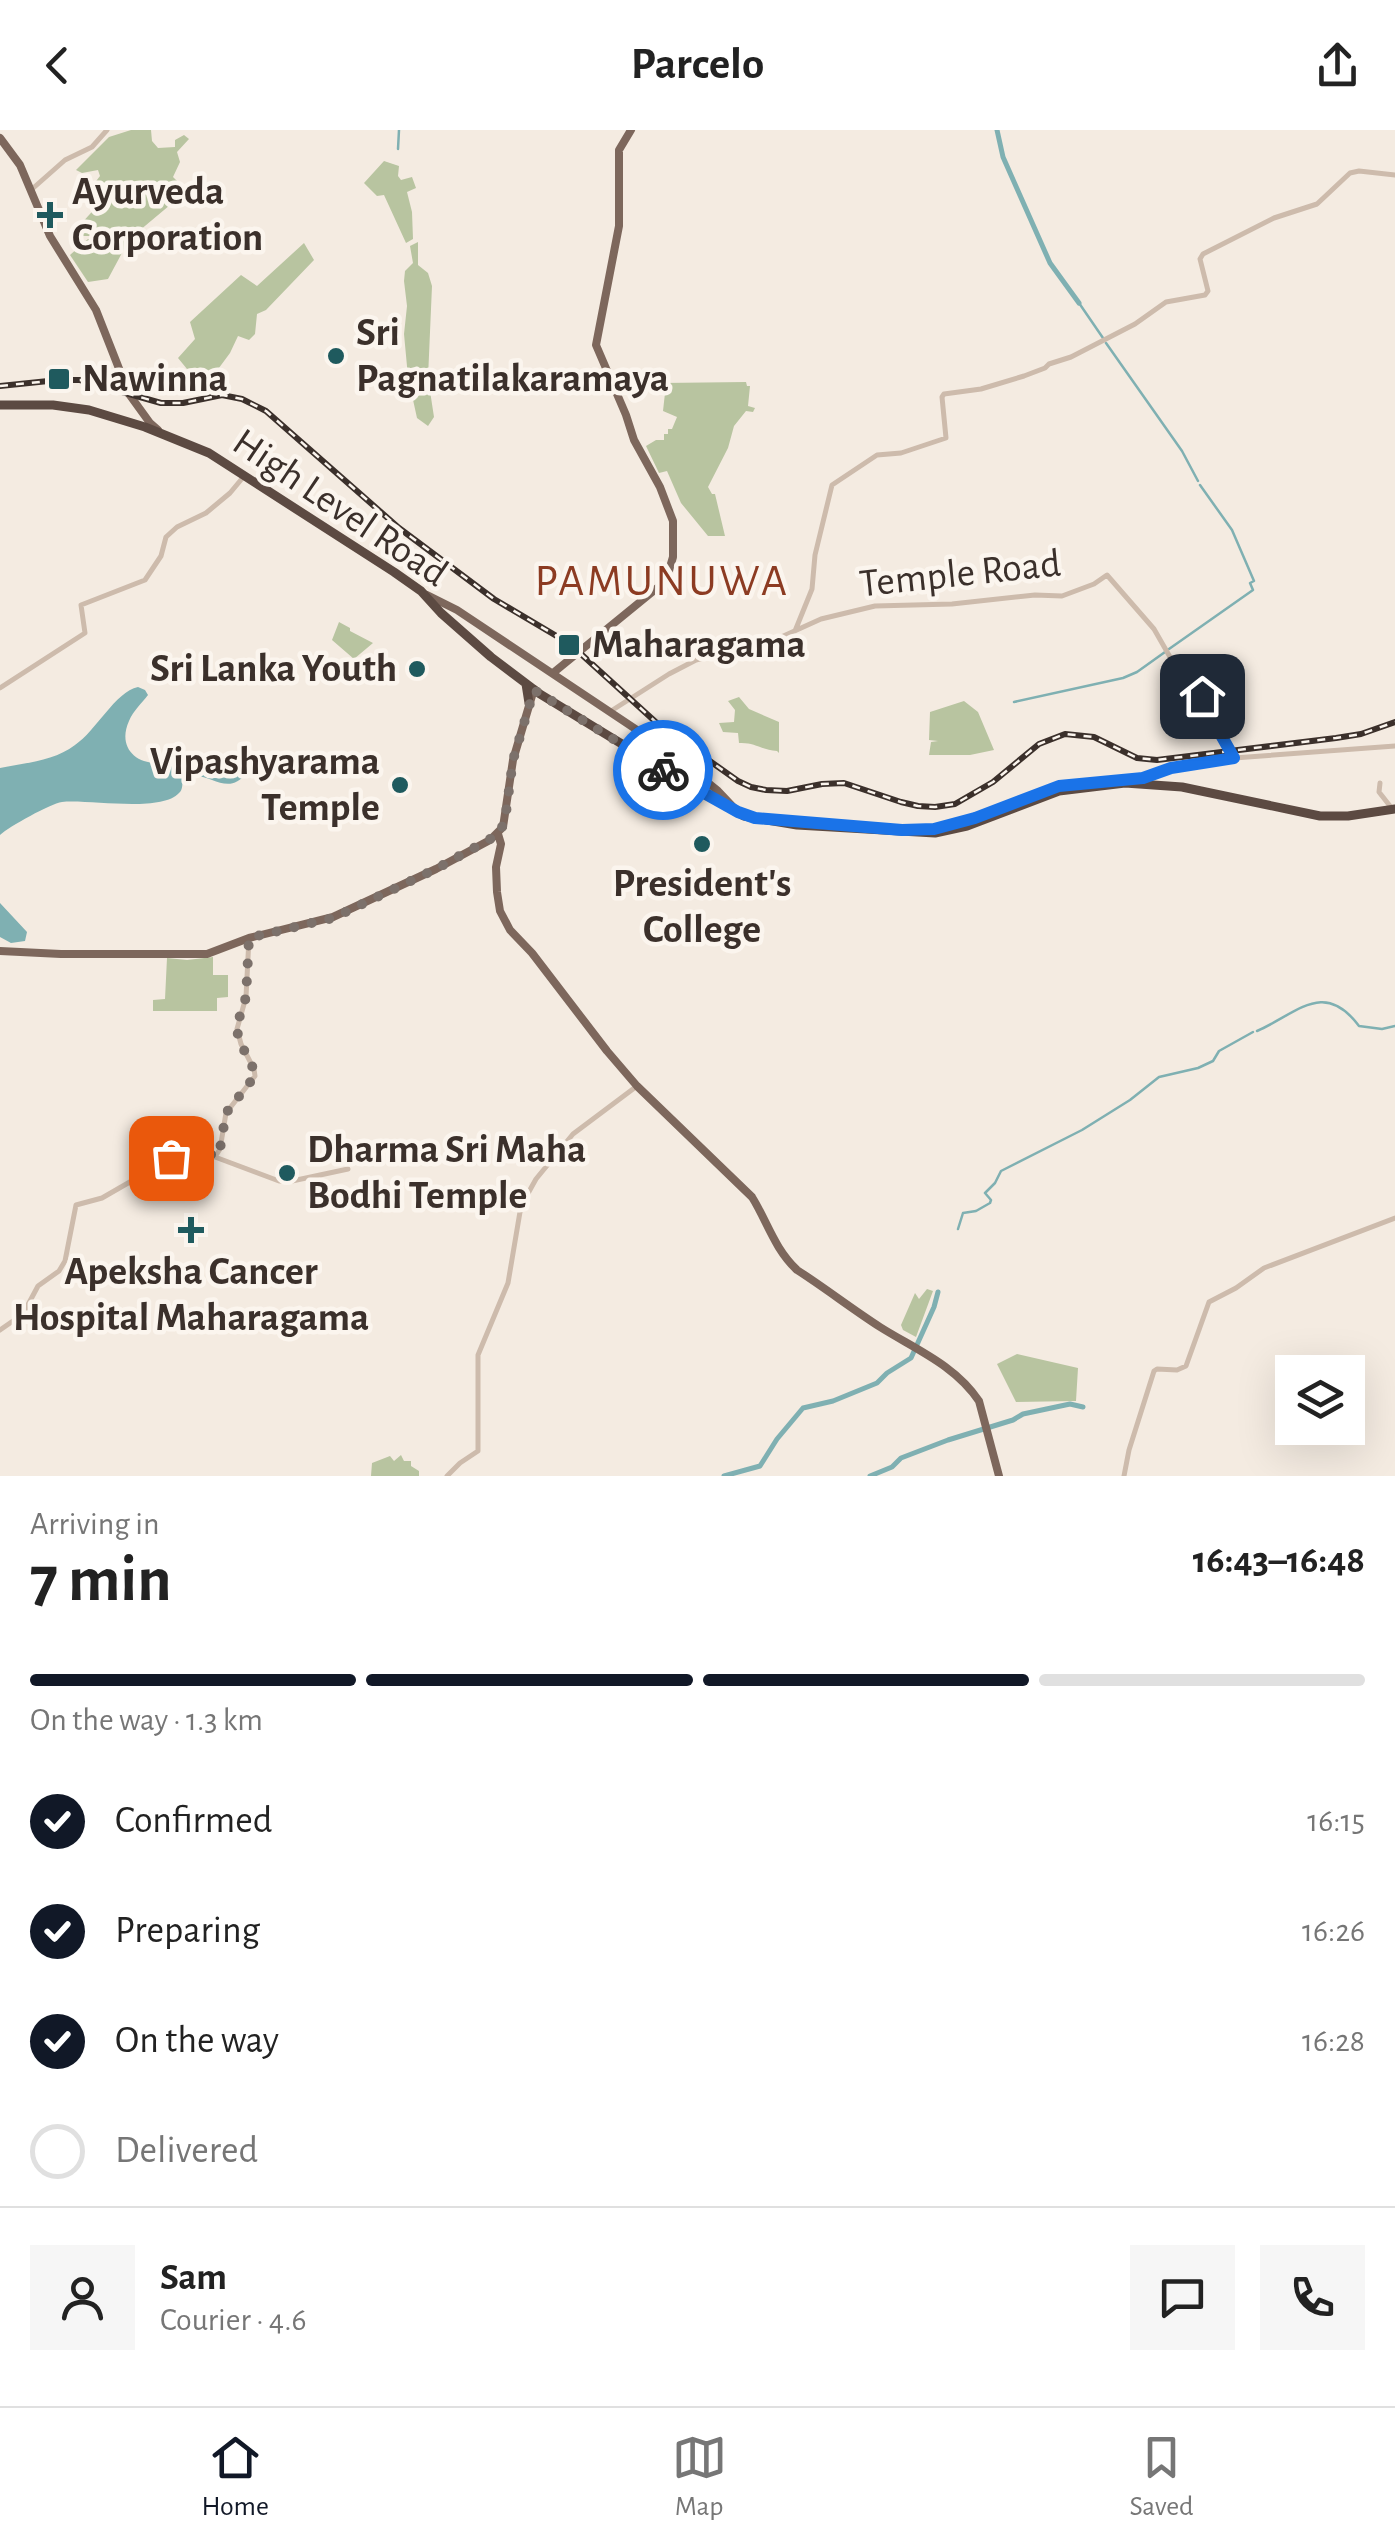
<!DOCTYPE html>
<meta charset="utf-8">
<style>
:root{--surface:#fff;--page:#f6f6f6;--text:#222;--muted:#767676;--line:#e0e0e0;--accent:#111827}
body{margin:0;font-family:"Alegreya Sans",sans-serif;background:var(--page);color:var(--text);height:100vh;display:flex;flex-direction:column;font-size:38px;white-space:nowrap}
*{box-sizing:border-box;margin:0}
p{font-size:32px;color:var(--muted)}
.icon{flex:none;width:55px;height:55px;fill:none;stroke:currentColor;stroke-width:2;stroke-linecap:round;stroke-linejoin:round}
.map{position:relative;height:1346px;overflow:hidden}
.drawer{display:flex;flex-direction:column;background:var(--surface);flex:1}
.drawer>*{flex:none}
.tools{position:absolute;left:1275px;top:1225px;display:grid;gap:20px}
.tools a{display:grid;place-items:center;width:90px;height:90px;border-radius:0px;background:var(--surface);box-shadow:0 10px 40px #0002;font-size:50px}
.pin{position:absolute;display:grid;place-items:center;width:85px;height:85px;color:#fff;margin:-42px;border-radius:20px;box-shadow:0 5px 15px #0006}
.courier{position:absolute;display:grid;place-items:center;width:100px;height:100px;margin:-50px;border:8px solid #1a73e8;border-radius:50%;background:#fff;color:#222;box-shadow:0 2px 12px #0007}
.headline em{font-style:normal;font-weight:700}
.headline div{display:flex;flex-direction:column-reverse}
.headline{display:flex;align-items:center;justify-content:space-between;height:170px;padding:0 30px}
h1{font-size:65px;font-weight:700;line-height:75px}
.bar{display:grid;grid-template-columns:repeat(4,1fr);gap:15px 10px;align-content:center;height:120px;padding:0 30px}
.bar i{height:12px;border-radius:8px;background:var(--line)}
.bar .selected{background:var(--accent)}
.bar p{grid-column:span 4}
.line{display:flex;align-items:center;gap:25px;padding:0 30px;border-top:2px solid var(--line)}
.line div{flex:1}
.round{display:grid;place-items:center;flex:none;width:105px;height:105px;border-radius:0px;background:var(--page)}
ol{padding:0 30px;list-style:none}
li{display:flex;align-items:center;gap:30px;height:110px}
li p{margin-inline-start:auto}
li .icon{padding:10px;border-radius:50%;background:var(--accent);color:#fff;stroke-width:4}
li:last-child{color:var(--muted)}
li i{width:55px;height:55px;border:5px solid var(--line);border-radius:50%}
header{display:flex;justify-content:space-between;align-items:center;height:130px;padding:0 30px;background:var(--surface);font-size:45px;font-weight:700}
.tabs{display:flex;justify-content:space-around;align-items:center;height:140px;border-top:2px solid var(--line);background:var(--surface);font-size:28px;color:var(--muted)}
.tabs a{display:grid;justify-items:center;gap:5px}
.tabs .selected{color:var(--accent)}
.map>svg:first-child{display:block}
</style>
<header><svg class="icon" aria-label="back" viewBox="0 0 24 24"><path d="M15 5l-7 7 7 7"/></svg>Parcelo<svg class="icon" aria-label="share" viewBox="0 0 24 24"><path d="M12 15V3M7 8l5-5 5 5M5 13v7h14v-7"/></svg></header>
<div class="map">
<svg width="1395" height="1346" viewBox="0 0 1395 1346">
<rect width="100%" height="100%" fill="#f4ebe1"/>
<path fill="#b8c4a0" d="M131,0H151L152,11L158,18L175,17V10L184,5L189,9L177,22L180,32L173,47L177,51L168,65L170,75L133,106H70L99,74L90,59L100,46L98,40L82,43L76,40L109,7Z
M384,31L399,36L398,46L401,50L412,47L416,58L407,62L412,82L413,109L406,113L384,65L377,66L364,53Z
M130,108L108,149L88,152L70,125L88,109Z
M418,112V135L428,143L432,156L428,248L434,287L428,296L417,288L408,247L404,204L407,176L404,151L405,141L413,133L410,116Z
M304,113L314,130L266,180L257,184L255,204L249,210L238,206L230,223L213,246L196,250L178,228L195,209L190,192L241,145L257,156Z
M746,252L747,256H750L748,276L755,278L753,282L746,281L734,296L728,318L708,357L712,364H715L725,406H708L681,373L667,341L659,343L646,316L656,310H664V304H668V299H672L677,287L663,281L665,263L663,262L662,253Z
M339,492L350,498V501L373,513L354,529L332,510Z
M739,567L749,579L779,592V623L777,621C761,620 755,612 739,613L738,603L723,602L719,593L734,592L735,580L728,571Z
M964,571L978,582L994,620L970,625H929L931,612L938,611L929,610L930,582Z
M213,827V845H228V867L217,868V881H153V870L165,869L167,828L187,830Z
M927,1159L933,1161L916,1207L903,1200L901,1195L915,1163L919,1169Z
M1017,1224L1078,1238L1076,1271L1016,1272L997,1234Z
M401,1325L404,1331H411V1336L419,1341V1346H371L372,1333L390,1326L394,1331Z"/>
<path fill="#7fb0b2" d="M138,557L145,560L148,565C142,573 133,581 129,591C118,615 133,634 159,633C170,633 179,627 190,627L208,640L222,645L237,636H244L247,642C226,671 208,636 183,649C182,654 183,660 179,663C161,683 88,669 62,672C50,674 10,696 0,705V638C25,633 54,631 75,615C96,601 115,562 138,557Z
M0,773L27,802L25,811L11,813L0,807Z"/>
<g fill="none" stroke-linecap="round" stroke-linejoin="round">
<path stroke="#7fb0b2" stroke-width="2.5" d="M398,19L399,0
M1079,173L1103,208
M1106,213L1182,321L1198,351
M1169,519L1253,460L1250,453L1254,451L1232,400L1200,355
M1014,572L1123,548L1137,542L1165,522
M1257,901C1298,883 1324,849 1359,896L1382,899L1395,896
M958,1099L963,1083L976,1081L990,1073L991,1070L985,1063L995,1053L1001,1041L1082,1000L1130,970L1159,947L1198,938L1213,931L1219,921L1253,902"/>
<path stroke="#7fb0b2" stroke-width="5" d="M997,0L1003,27L1050,133L1079,173
M724,1346L760,1336L777,1309L803,1278L833,1271L877,1253L887,1243L911,1228L934,1177L938,1162
M870,1346L892,1337L901,1328L948,1310L1013,1290L1023,1284L1070,1274L1083,1277"/>
<path stroke="#cdbbac" stroke-width="5" d="M31,60L65,30L92,17L107,0
M795,501L812,459L815,425L832,355L877,325L901,323L946,308L942,267L944,264L981,259L1024,246L1045,238L1049,234L1071,227L1135,194L1166,172L1205,165L1208,161L1200,129L1203,124L1274,88L1317,74L1350,43L1359,41L1395,45
M0,558L85,503L81,475L145,450L161,426L166,407L177,397L206,383L230,363L245,345
M611,581L669,544L696,530L779,508L821,489L875,476L952,474L1035,465L1062,466L1094,454L1107,445L1154,499L1182,548L1200,561L1211,589L1234,628
M1140,653L1143,648L1150,644L1234,628L1395,616
M1380,653L1379,662L1390,676
M215,1027L220,1019L226,983L255,946L254,939L241,914L237,899L246,867L249,808
M0,1200L23,1184L38,1156L59,1141L65,1131L76,1075L102,1068L168,1030L180,1010L189,1012L215,1027L279,1051H292L348,1039
M447,1346L460,1333L478,1321V1225L508,1153L521,1076L536,1049L573,1004L637,956
M1124,1346L1129,1320L1154,1241L1157,1239L1177,1240L1186,1236L1209,1172L1236,1158L1264,1138L1395,1088"/>
<path stroke="#7d675c" stroke-width="8" d="M0,8L20,35L50,106L96,180L129,264L150,293L158,300
M427,465L457,480L667,620L717,660L735,679
M553,543L662,454L668,444L673,427V391L660,357L634,310L626,285L596,215L619,96V20L631,0
M498,704L501,714L496,737L497,762L500,781L510,800L532,823L607,921L637,956L752,1067C768,1093 774,1118 797,1140C825,1158 852,1179 880,1197C915,1219 955,1235 979,1271L999,1346
M0,821L61,824H207L249,808L333,787L436,739L490,710L503,697L513,630L534,559"/>
<path stroke="#5c4a42" stroke-width="9" d="M0,275H53L89,280L145,297L209,323L394,442L421,461L441,483L491,527L540,564L694,658L744,686L755,688L797,695L935,703L967,696L1059,661L1125,653L1182,657L1320,686H1348L1395,679
M526,554L529,573"/>
<g stroke="#3b302b" stroke-width="6">
<path id="rail" d="M0,256L58,250H80L161,273H183L222,265L242,269L266,281L399,398L494,469L570,514L659,595L738,651L751,657L766,660L787,661L822,654L844,653L901,672L918,676L935,677L955,674L993,652L1039,614L1065,604L1094,607L1137,628L1157,630L1336,608L1361,604L1395,592"/>
</g>
<use href="#rail" stroke="#fbf5ee" stroke-width="2.5" stroke-dasharray="8" stroke-linecap="butt"/>
</g>
<g fill="none" stroke-linecap="round" stroke-linejoin="round">
<path stroke="#7c716b" stroke-width="10" stroke-dasharray="0 18" d="M171,1028L178,1013L182,1010L216,1027L220,1019L226,983L255,946L254,940L241,914L236,898L246,867L249,808L333,788L436,739L499,704L505,690L513,630L534,560L663,640"/>
<path stroke="#1a73e8" stroke-width="12" d="M663,640L738,682L755,688L902,700L934,699L975,688L1059,656L1143,648L1171,638L1234,628L1212,589L1202,566"/>
</g>
<g fill="#1f5a5e" stroke="#fbf5ee" stroke-width="4">
<path d="M45 70h10v10h10v10h-10v10h-10v-10h-10v-10h10z"/>
<circle cx="336" cy="226" r="10"/>
<rect x="47" y="237" width="24" height="24" rx="5"/>
<rect x="557" y="503" width="24" height="24" rx="5"/>
<circle cx="417" cy="539" r="10"/>
<circle cx="400" cy="655" r="10"/>
<circle cx="702" cy="714" r="10"/>
<circle cx="287" cy="1043" r="10"/>
<path d="M186 1085h10v10h10v10h-10v10h-10v-10h-10v-10h10z"/>
</g>
<g text-anchor="middle" dominant-baseline="central" stroke-width="9" stroke-linejoin="round" paint-order="stroke">
<g font-size="40" font-weight="bold" fill="#3b302b" stroke="#fbf5ee" text-anchor="start">
<text x="72" y="62">Ayurveda<tspan x="72" dy="46">Corporation</tspan></text>
<text x="356" y="203">Sri<tspan x="356" dy="46">Pagnatilakaramaya</tspan></text>
<text x="82" y="249">Nawinna</text>
<text x="592" y="515">Maharagama</text>
<text x="397" y="539" text-anchor="end">Sri Lanka Youth</text>
<text x="380" y="632" text-anchor="end">Vipashyarama<tspan x="380" dy="46">Temple</tspan></text>
<text x="702" y="754" text-anchor="middle">President's<tspan x="702" dy="46">College</tspan></text>
<text x="307" y="1020">Dharma Sri Maha<tspan x="307" dy="46">Bodhi Temple</tspan></text>
<text x="191" y="1142" text-anchor="middle">Apeksha Cancer<tspan x="191" dy="46">Hospital Maharagama</tspan></text>
</g>
<g font-size="40" fill="#3b302b" stroke="#fbf5ee">
<text transform="translate(340 378) rotate(34)">High Level Road</text>
<text transform="translate(960 444) rotate(-6)">Temple Road</text>
</g>
<g font-size="45" letter-spacing="2.5" fill="#8c3b22" stroke="#fbf5ee">
<text x="662" y="451">PAMUNUWA</text>
</g>
</g>
</svg>
<div class="tools">
<a><svg class="icon" aria-label="layers" viewBox="0 0 24 24"><path d="M12 4l9 5-9 5-9-5zM3 14l9 5 9-5"/></svg></a>
</div>
<div class="pin" style="left:171px;top:1028px;background:#ea580c"><svg class="icon" aria-label="bag" viewBox="0 0 24 24"><path d="M5 8h14l-1 12H6zM9 8a3 3 0 0 1 6 0"/></svg></div>
<div class="pin" style="left:1202px;top:566px;background:#1f2937"><svg class="icon" aria-label="home" viewBox="0 0 24 24"><path d="M3 11l9-7 9 7M6 9v11h12V9"/></svg></div>
<div class="courier" style="left:663px;top:640px"><svg class="icon" aria-label="bike" viewBox="0 0 24 24"><circle cx="6" cy="16" r="4"/><circle cx="18" cy="16" r="4"/><path d="M6 16l4-8h5l3 8M10 8l3 8H6M13 5h3"/></svg></div>
</div>
<section class="drawer">
<div class="headline"><div><h1>7 min</h1><p>Arriving in</p></div><em>16:43–16:48</em></div>
<div class="bar"><i class="selected"></i><i class="selected"></i><i class="selected"></i><i></i><p>On the way · 1.3 km</p></div>
<ol>
<li><svg class="icon" aria-label="check" viewBox="0 0 24 24"><path d="M5 12l5 5 9-10"/></svg>Confirmed<p>16:15</p></li>
<li><svg class="icon" aria-label="check" viewBox="0 0 24 24"><path d="M5 12l5 5 9-10"/></svg>Preparing<p>16:26</p></li>
<li><svg class="icon" aria-label="check" viewBox="0 0 24 24"><path d="M5 12l5 5 9-10"/></svg>On the way<p>16:28</p></li>
<li><i></i>Delivered</li>
</ol>
<div class="line" style="height:180px"><a class="round"><svg class="icon" aria-label="person" viewBox="0 0 24 24"><circle cx="12" cy="8" r="4"/><path d="M4 21q1-7 8-7t8 7"/></svg></a><div><b>Sam</b><p>Courier · 4.6</p></div><a class="round"><svg class="icon" aria-label="chat" viewBox="0 0 24 24"><path d="M4 5h16v11H9l-5 4z"/></svg></a><a class="round"><svg class="icon" aria-label="phone" viewBox="0 0 24 24"><path d="M5 4h4l2 5-3 2q2 4 5 5l2-3 5 2v4C11 20 4 13 5 4z"/></svg></a></div>
</section>
<nav class="tabs">
<a class="selected"><svg class="icon" aria-label="home" viewBox="0 0 24 24"><path d="M3 11l9-7 9 7M6 9v11h12V9"/></svg>Home</a>
<a><svg class="icon" aria-label="map" viewBox="0 0 24 24"><path d="M3 6l6-2 6 2 6-2v14l-6 2-6-2-6 2zM9 4v14M15 6v14"/></svg>Map</a>
<a><svg class="icon" aria-label="saved" viewBox="0 0 24 24"><path d="M7 4h10v16l-5-4-5 4z"/></svg>Saved</a>
</nav>
